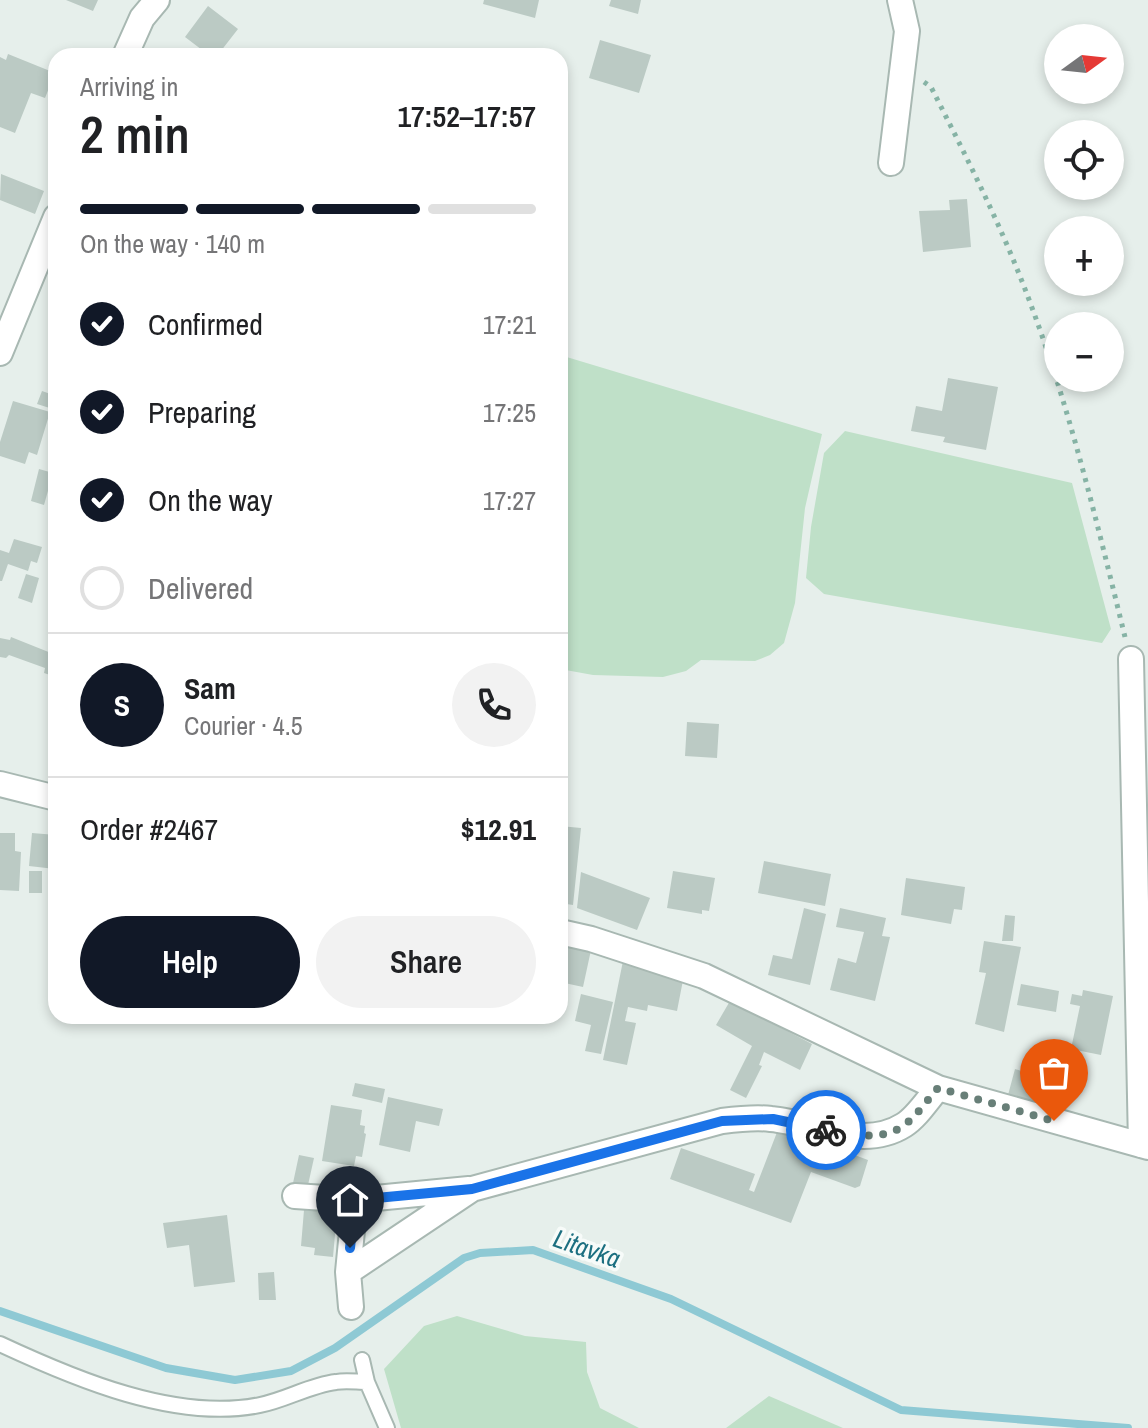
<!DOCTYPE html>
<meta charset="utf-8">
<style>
:root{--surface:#fff;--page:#f2f2f2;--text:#202124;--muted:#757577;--line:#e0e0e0;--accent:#111827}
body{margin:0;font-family:"Archivo Narrow",sans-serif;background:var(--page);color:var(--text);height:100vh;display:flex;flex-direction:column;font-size:30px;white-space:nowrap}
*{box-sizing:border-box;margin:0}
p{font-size:26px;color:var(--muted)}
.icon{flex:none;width:44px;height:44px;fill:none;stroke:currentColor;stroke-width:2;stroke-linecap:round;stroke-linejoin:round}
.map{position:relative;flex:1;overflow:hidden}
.side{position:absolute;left:48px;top:48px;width:520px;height:976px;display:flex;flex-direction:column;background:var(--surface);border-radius:24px;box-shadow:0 4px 12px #0003}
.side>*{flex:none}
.needle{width:52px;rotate:75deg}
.tools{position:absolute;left:1044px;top:24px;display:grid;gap:16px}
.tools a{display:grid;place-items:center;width:80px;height:80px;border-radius:50%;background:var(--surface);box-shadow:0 4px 12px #0003;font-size:40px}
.pin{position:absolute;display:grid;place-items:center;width:68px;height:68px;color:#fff;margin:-82px -34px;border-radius:50% 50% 50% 0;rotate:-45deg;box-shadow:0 0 8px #0007}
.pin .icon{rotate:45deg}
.courier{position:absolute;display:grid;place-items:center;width:80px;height:80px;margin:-40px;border:6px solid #1a73e8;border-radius:50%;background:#fff;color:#222;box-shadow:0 2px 10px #0007}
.headline em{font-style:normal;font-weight:600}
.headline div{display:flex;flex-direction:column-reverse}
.headline{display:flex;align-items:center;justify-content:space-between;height:136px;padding:0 32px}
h1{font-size:52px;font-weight:600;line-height:60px}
.bar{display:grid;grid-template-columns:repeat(4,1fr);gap:12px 8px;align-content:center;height:96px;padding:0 32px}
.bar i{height:10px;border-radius:6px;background:var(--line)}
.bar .active{background:var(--accent)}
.bar p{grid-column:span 4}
.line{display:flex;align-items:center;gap:20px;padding:0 32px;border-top:2px solid var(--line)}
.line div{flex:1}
.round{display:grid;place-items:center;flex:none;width:84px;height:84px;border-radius:42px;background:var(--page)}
ol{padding:0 32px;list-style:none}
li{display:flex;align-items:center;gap:24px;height:88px}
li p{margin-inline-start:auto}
li .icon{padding:8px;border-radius:50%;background:var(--accent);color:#fff;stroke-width:4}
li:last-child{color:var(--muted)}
li i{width:44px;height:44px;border:4px solid var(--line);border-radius:50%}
.cta{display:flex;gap:16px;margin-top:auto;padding:16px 32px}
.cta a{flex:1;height:92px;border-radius:48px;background:var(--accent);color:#fff;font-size:32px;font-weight:600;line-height:92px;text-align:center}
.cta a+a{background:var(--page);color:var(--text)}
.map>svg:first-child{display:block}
</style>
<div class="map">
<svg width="1148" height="1428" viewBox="0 0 1148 1428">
<rect width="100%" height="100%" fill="#e6efeb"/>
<path fill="#bfe0c8" d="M560,355L822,434L805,508L795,603L784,643L770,655L755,661L701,660L686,671L663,677L593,675L560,669Z
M845,431L1072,483L1111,629L1102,643L824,594L806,578L811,527L824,453Z
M457,1316L525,1336L586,1342L587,1372L600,1408L639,1428H401L384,1369L424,1326Z
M769,1396L843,1428H726Z"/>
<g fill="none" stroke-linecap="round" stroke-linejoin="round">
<path stroke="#8ec9d4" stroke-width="8" d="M0,1311L166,1368L235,1380L291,1371L335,1348L464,1258L480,1253L533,1250L671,1299L901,1410L1128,1428"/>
</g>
<path fill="#bbcac4" d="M66,0H98L93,11Z
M484,0H539L535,18L483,4Z
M611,0H641L638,14L609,6Z
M208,6L238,29L217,56H210L185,37Z
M600,40L651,55L639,93L589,78Z
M8,54L55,73L45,98L31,93L15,133L0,127V57L6,60Z
M1,174L44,191L35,214L0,200Z
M967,199L971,247L923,252L919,211L950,210L949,200Z
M948,378L998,387L986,450L943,442L945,437L911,431L916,406L942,411Z
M42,391L56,396V410L37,404Z
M13,401L50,412L37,455L29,452L25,464L0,456V442Z
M39,469L53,473L44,505L31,501Z
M14,539L42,547L37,563L31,561L28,571L8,564L2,581H0V550L9,553Z
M26,574L39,578L32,603L18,598Z
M11,637L56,655V677L44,673L45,668L9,655L6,658L0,657V638L10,640Z
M687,722L719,724L717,758L685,756Z
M560,826L581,828L573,905L560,903Z
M0,833H15V851L21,852L19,891L0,890Z
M32,833L56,835L55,869L29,866Z
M764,861L831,874L825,906L758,893Z
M29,871H42V893H29Z
M673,871L715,878L709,911L702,910V914L667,908Z
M581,872L650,898L637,930L577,908Z
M906,878L965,887L962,910L954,909L951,924L901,915Z
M804,908L826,914L810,985L768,975L773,955L792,959Z
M840,908L886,918L882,936L890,937L875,1001L830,990L838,958L856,963L864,932L836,927Z
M1005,915L1015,916L1013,941H1002Z
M984,941L1021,947L1004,1032L975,1024L986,973L979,972Z
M560,943L591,950L583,987L560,982Z
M623,961L684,975L677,1011L648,1005L647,1011L628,1007L625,1021L636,1023L627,1065L603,1060Z
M1021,984L1059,991L1056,1012L1017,1005Z
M1083,990L1113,996L1101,1055L1071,1049L1080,1006L1070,1004L1072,994L1082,996Z
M581,994L613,1002L601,1054L585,1051L591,1025L575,1021Z
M730,1001L812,1044L800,1070L764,1052L759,1065L762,1066L746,1098L730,1090L752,1046L716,1025Z
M1015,1069L1040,1077L1033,1103L1008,1095Z
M355,1083L385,1089L382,1103L352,1096Z
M388,1097L443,1109L439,1126L416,1121L410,1152L379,1145Z
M331,1105L362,1110L360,1125L365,1126L364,1133L366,1134L362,1157L356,1156L354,1166L322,1161Z
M779,1127L868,1160L860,1186L855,1188L811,1172L791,1223L670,1179L681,1148L755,1174L749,1190L754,1192Z
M299,1155L314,1158L308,1185L293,1183Z
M304,1210L337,1212L333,1257L314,1255L315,1248L301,1246Z
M227,1215L235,1282L194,1287L189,1245L167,1248L163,1223Z
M274,1272L276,1300H259L258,1273Z"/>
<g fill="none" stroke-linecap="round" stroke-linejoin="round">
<g stroke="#a8b8b2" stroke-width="18">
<path id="lane" d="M0,1344C75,1379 176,1422 260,1405C286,1400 310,1385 336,1382C346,1380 357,1382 367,1382
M362,1360L367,1382L387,1428"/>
</g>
<g stroke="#a8b8b2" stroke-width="28">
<path id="street" d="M125,56L142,18L157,0
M891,163L907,31L900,0
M0,353L56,217
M1131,659L1141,1145
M0,784L56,798
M560,932L591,939L704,976L938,1088L1148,1147
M295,1196L355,1200L469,1189
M348,1272L472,1189L722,1121C738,1119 755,1117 771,1119C815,1123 863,1151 904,1125C917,1117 928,1099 938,1088
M351,1307L348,1272L355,1200"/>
</g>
<path stroke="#86b3a5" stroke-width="5" stroke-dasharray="4 6" stroke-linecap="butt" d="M924,82L931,87C966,156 1001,225 1028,297C1070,408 1097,523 1125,637"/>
<use href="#lane" stroke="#fff" stroke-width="14"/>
<use href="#street" stroke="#fff" stroke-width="24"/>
</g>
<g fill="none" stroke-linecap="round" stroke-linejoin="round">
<path stroke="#687f78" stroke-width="8" stroke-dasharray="0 14.4" d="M826,1130C852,1135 885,1142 907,1123C919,1113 928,1099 938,1088L1054,1121"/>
<path stroke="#1a73e8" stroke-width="10" d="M350,1248L355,1200L472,1189L722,1121L773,1119L826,1130"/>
</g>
<g text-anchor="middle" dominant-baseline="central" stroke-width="7" stroke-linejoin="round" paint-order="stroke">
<g font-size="26" font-style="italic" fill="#1c6f80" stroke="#f7fbf9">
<text transform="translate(587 1248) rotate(19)">Litavka</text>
</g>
</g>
</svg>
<div class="tools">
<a><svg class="needle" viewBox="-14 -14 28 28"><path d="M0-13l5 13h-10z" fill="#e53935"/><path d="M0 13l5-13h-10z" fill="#757577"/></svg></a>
<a><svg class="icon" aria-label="locate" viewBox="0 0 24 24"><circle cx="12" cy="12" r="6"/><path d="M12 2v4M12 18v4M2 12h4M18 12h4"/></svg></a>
<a>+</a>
<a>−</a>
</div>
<div class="pin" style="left:1054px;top:1121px;background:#ea580c"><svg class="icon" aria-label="bag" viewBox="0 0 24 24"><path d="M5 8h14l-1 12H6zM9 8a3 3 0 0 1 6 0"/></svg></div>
<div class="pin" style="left:350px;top:1248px;background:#1f2937"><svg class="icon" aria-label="home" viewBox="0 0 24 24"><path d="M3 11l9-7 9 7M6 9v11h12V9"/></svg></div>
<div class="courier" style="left:826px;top:1130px"><svg class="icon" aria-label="bike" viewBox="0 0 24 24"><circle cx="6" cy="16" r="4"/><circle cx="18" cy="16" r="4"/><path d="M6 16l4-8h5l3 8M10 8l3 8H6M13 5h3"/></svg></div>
<section class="side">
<div class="headline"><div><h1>2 min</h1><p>Arriving in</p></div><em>17:52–17:57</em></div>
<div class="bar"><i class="active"></i><i class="active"></i><i class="active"></i><i></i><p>On the way · 140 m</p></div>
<ol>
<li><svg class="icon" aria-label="check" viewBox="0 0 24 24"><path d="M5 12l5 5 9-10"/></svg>Confirmed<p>17:21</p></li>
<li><svg class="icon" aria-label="check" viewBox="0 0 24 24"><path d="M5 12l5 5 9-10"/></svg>Preparing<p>17:25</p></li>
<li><svg class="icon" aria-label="check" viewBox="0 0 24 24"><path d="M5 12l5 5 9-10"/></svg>On the way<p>17:27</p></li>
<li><i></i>Delivered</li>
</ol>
<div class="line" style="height:144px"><b class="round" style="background:var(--accent);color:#fff">S</b><div><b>Sam</b><p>Courier · 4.5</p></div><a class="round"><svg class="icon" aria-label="phone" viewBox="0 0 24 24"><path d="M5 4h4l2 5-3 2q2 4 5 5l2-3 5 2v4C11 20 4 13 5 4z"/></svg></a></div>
<div class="line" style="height:104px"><div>Order #2467</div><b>$12.91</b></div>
<div class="cta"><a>Help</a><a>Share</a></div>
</section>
</div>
